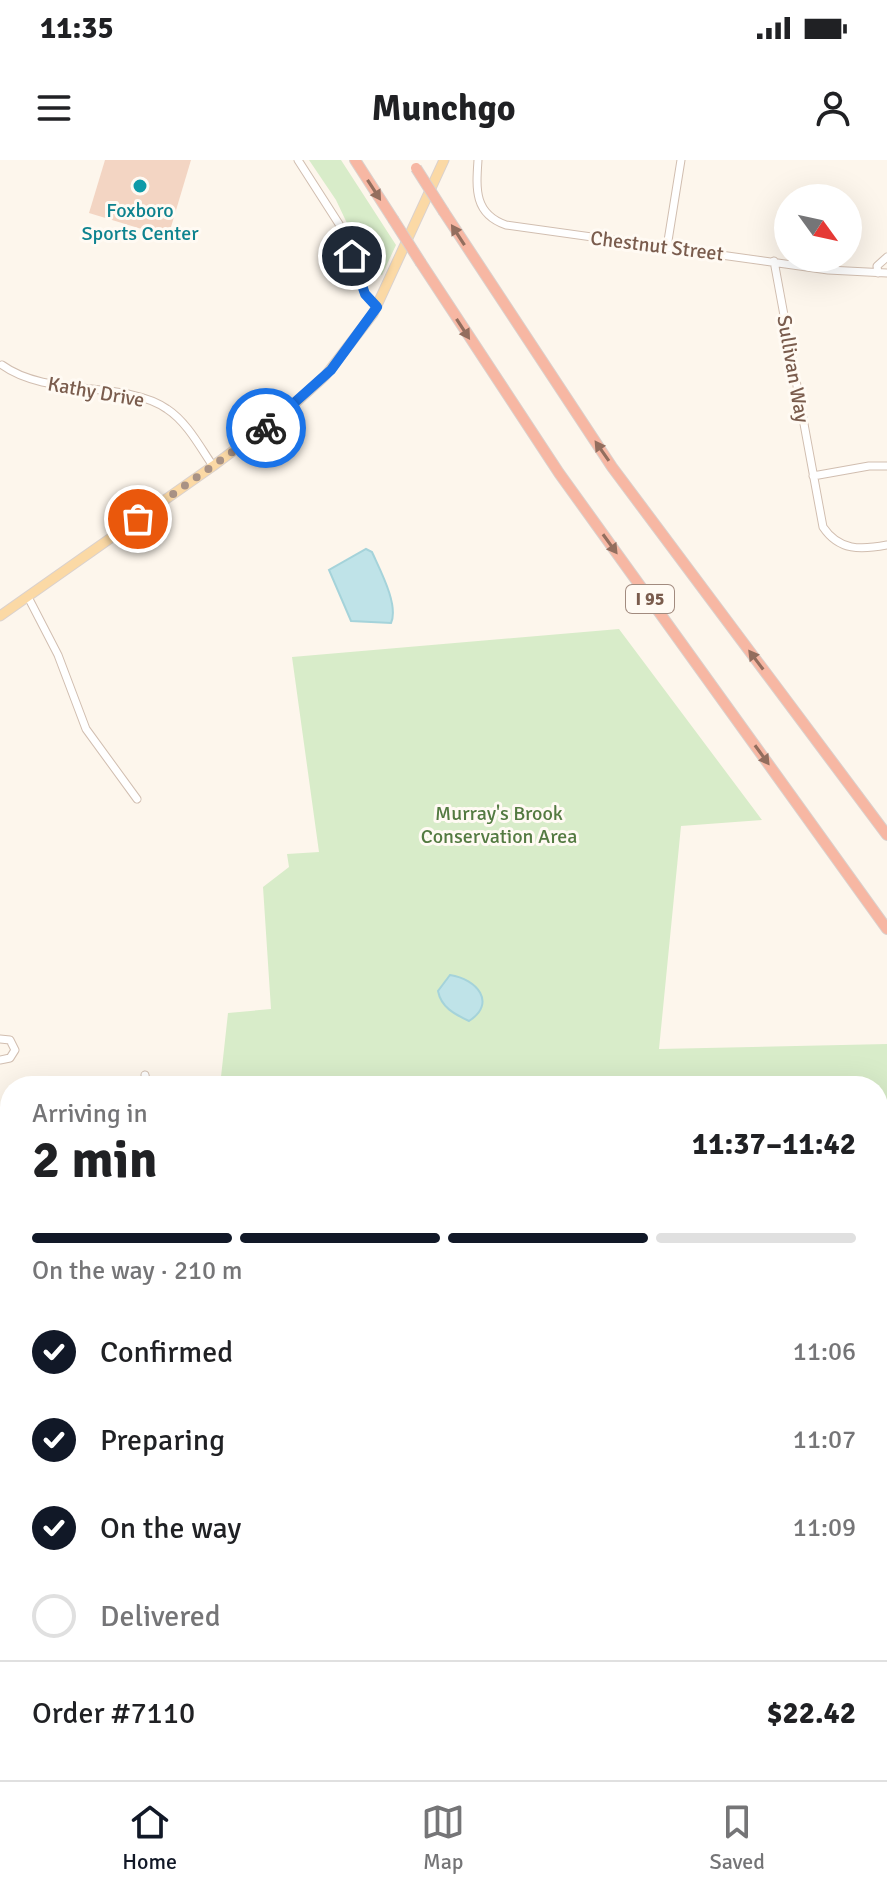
<!DOCTYPE html>
<meta charset="utf-8">
<style>
:root{--surface:#fff;--page:#f2f2f2;--text:#202124;--muted:#757577;--line:#e0e0e0;--accent:#111827}
body{margin:0;font-family:Signika,sans-serif;background:var(--page);color:var(--text);height:100vh;display:flex;flex-direction:column;font-size:30px;white-space:nowrap}
*{box-sizing:border-box;margin:0}
p{font-size:26px;color:var(--muted)}
.icon{flex:none;width:44px;height:44px;fill:none;stroke:currentColor;stroke-width:2;stroke-linecap:round;stroke-linejoin:round}
.map{position:relative;flex:1;overflow:hidden}
.sheet{position:absolute;left:0px;top:916px;width:888px;height:704px;display:flex;flex-direction:column;background:var(--surface);border-radius:32px 32px 0 0;box-shadow:0 8px 32px #0002}
.sheet>*{flex:none}
.needle{width:52px;rotate:123deg}
.buttons{position:absolute;left:774px;top:24px;display:grid;gap:16px}
.buttons a{display:grid;place-items:center;width:88px;height:88px;border-radius:50%;background:var(--surface);box-shadow:0 8px 32px #0002;font-size:40px}
.pin{position:absolute;display:grid;place-items:center;width:68px;height:68px;color:#fff;margin:-34px;border:4px solid #fff;border-radius:50%;box-shadow:0 2px 8px #0007}
.courier{position:absolute;display:grid;place-items:center;width:80px;height:80px;margin:-40px;border:6px solid #1a73e8;border-radius:50%;background:#fff;color:#222;box-shadow:0 2px 10px #0007}
.headline em{font-style:normal;font-weight:700}
.headline div{display:flex;flex-direction:column-reverse}
.headline{display:flex;align-items:center;justify-content:space-between;height:136px;padding:0 32px}
h1{font-size:52px;font-weight:700;line-height:60px}
.bar{display:grid;grid-template-columns:repeat(4,1fr);gap:12px 8px;align-content:center;height:96px;padding:0 32px}
.bar i{height:10px;border-radius:6px;background:var(--line)}
.bar .selected{background:var(--accent)}
.bar p{grid-column:span 4}
.line{display:flex;align-items:center;gap:20px;padding:0 32px;border-top:2px solid var(--line)}
.line div{flex:1}
ol{padding:0 32px;list-style:none}
li{display:flex;align-items:center;gap:24px;height:88px}
li p{margin-inline-start:auto}
li .icon{padding:8px;border-radius:50%;background:var(--accent);color:#fff;stroke-width:4}
li:last-child{color:var(--muted)}
li i{width:44px;height:44px;border:4px solid var(--line);border-radius:50%}
.status{display:flex;justify-content:space-between;align-items:center;height:56px;padding:0 40px;background:var(--surface);direction:ltr}
.status svg{height:22px;fill:currentColor}
header{display:flex;justify-content:space-between;align-items:center;height:104px;padding:0 32px;background:var(--surface);font-size:36px;font-weight:700}
.tabs{display:flex;justify-content:space-around;align-items:center;height:112px;border-top:2px solid var(--line);background:var(--surface);font-size:22px;color:var(--muted)}
.tabs a{display:grid;justify-items:center;gap:4px}
.tabs .selected{color:var(--accent)}
.map>svg:first-child{display:block}
</style>
<div class="status"><b>11:35</b><svg viewBox="0 0 49 12"><path d="M0 12V9h3v3zM5 12V6h3v6zM10 12V3h3v9zM15 12V0h3v12zM26 1h20v11H26zM47 4h2v5h-2z"/></svg></div>
<header><svg class="icon" aria-label="menu" viewBox="0 0 24 24"><path d="M4 6h16M4 12h16M4 18h16"/></svg>Munchgo<svg class="icon" aria-label="person" viewBox="0 0 24 24"><circle cx="12" cy="8" r="4"/><path d="M4 21q1-7 8-7t8 7"/></svg></header>
<div class="map">
<svg width="887" height="1620" viewBox="0 0 887 1620">
<rect width="100%" height="100%" fill="#fdf6ec"/>
<path fill="#d8ecc9" d="M309,0H341L396,85L382,115L372,116L336,40Z
M619,469L762,660L681,666L659,889L887,884V1345L878,1346V926H220L228,853L271,849L263,727L289,707L287,694L319,692L292,497Z
M878,1592L887,1594V1620H833L800,1610H878Z"/>
<path fill="#bfe3e8" stroke="#a5d3da" stroke-width="2" d="M366,389L372,392C380,410 399,445 391,463L351,461L329,410Z
M450,815C477,819 497,843 469,861C454,854 441,847 438,831Z
M0,1520L10,1532V1610H43L55,1620H14L0,1610Z"/>
<g fill="none" stroke-linecap="round" stroke-linejoin="round">
<path stroke="#a5d3da" stroke-width="2" d="M878,1441L887,1443
M52,1618L82,1610"/>
</g>
<path fill="#f3d5c3" d="M105,0H191L168,77L89,53Z"/>
<g fill="none" stroke-linecap="round" stroke-linejoin="round">
<g stroke="#d1beb0" stroke-width="9">
<path id="minor" d="M298,0L339,64L365,134L377,147
M478,0C476,29 474,54 506,65L828,110L887,113
M667,87L681,0
M774,101L823,367C839,391 861,390 887,385
M878,113L877,106L887,97
M2,205C47,238 126,220 167,249C187,262 200,287 213,306
M813,316L869,306H887
M28,437L58,495L86,569L137,639
M0,879L10,880L15,890L10,898L0,900
M145,915L147,926
M0,1077L10,1067
M0,1106L10,1116
M481,1610L491,1620"/>
</g>
<g stroke="#dad1cd" stroke-width="11">
<path id="major" d="M0,456L213,306L289,249L325,216L373,154L444,0"/>
</g>
<g stroke="#dad1cd" stroke-width="12">
<path id="highway" d="M355,0L393,59
M444,52L612,307L887,675
M421,103L559,313L887,769"/>
</g>
<use href="#minor" stroke="#fff" stroke-width="7"/>
<use href="#major" stroke="#fbd9a5" stroke-width="9"/>
<use href="#highway" stroke="#f7b7a3" stroke-width="10"/>
<g stroke="#dad1cd" stroke-width="12" stroke-linecap="butt">
<path id="highway-bridge" d="M416,8L444,52
M393,59L421,103"/>
</g>
<use href="#highway-bridge" stroke="#f7b7a3" stroke-width="10"/>
</g>
<defs><path id="oneway-solid" d="M-6-.8H1V-3.2L6.5 0L1 3.2V.8H-6Z" transform="scale(2)"/></defs>
<g fill="#936e5e">
<use href="#oneway-solid" transform="translate(374 30) rotate(57)"/>
<use href="#oneway-solid" transform="translate(458 75) rotate(-123)"/>
<use href="#oneway-solid" transform="translate(463 169) rotate(57)"/>
<use href="#oneway-solid" transform="translate(602 291) rotate(-125)"/>
<use href="#oneway-solid" transform="translate(610 384) rotate(54)"/>
<use href="#oneway-solid" transform="translate(756 500) rotate(-127)"/>
<use href="#oneway-solid" transform="translate(762 595) rotate(54)"/>
</g>
<g fill="none" stroke-linecap="round" stroke-linejoin="round">
<path stroke="#a89285" stroke-width="8" stroke-dasharray="0 14.4" d="M138,359L266,268"/>
<path stroke="#1a73e8" stroke-width="10" d="M266,268L331,210L377,147L365,134L352,96"/>
</g>
<circle fill="#0f9aa8" stroke="#fffaf3" stroke-width="3" cx="140" cy="26" r="8"/>
<g text-anchor="middle" dominant-baseline="central" stroke-width="6" stroke-linejoin="round" paint-order="stroke">
<rect fill="#fffaf3" stroke="#a28b7f" stroke-width="2" x="626" y="425" width="48" height="28" rx="6"/>
<g font-size="18" font-weight="bold" fill="#7a5c4d">
<text x="650" y="439">I 95</text>
</g>
<g font-size="20" fill="#0d838f" stroke="#fffaf3">
<text x="140" y="50">Foxboro<tspan x="140" dy="23">Sports Center</tspan></text>
</g>
<g font-size="20" fill="#7a5c4d" stroke="#fffaf3">
<text transform="translate(657 86) rotate(7)">Chestnut Street</text>
<text transform="translate(793 209) rotate(80)">Sullivan Way</text>
<text transform="translate(96 232) rotate(10)">Kathy Drive</text>
</g>
<g font-size="20" fill="#537a41" stroke="#fffaf3">
<text x="499" y="653">Murray's Brook<tspan x="499" dy="23">Conservation Area</tspan></text>
</g>
</g>
</svg>
<div class="buttons">
<a><svg class="needle" viewBox="-14 -14 28 28"><path d="M0-13l5 13h-10z" fill="#e53935"/><path d="M0 13l5-13h-10z" fill="#757577"/></svg></a>
</div>
<div class="pin" style="left:138px;top:359px;background:#ea580c"><svg class="icon" aria-label="bag" viewBox="0 0 24 24"><path d="M5 8h14l-1 12H6zM9 8a3 3 0 0 1 6 0"/></svg></div>
<div class="pin" style="left:352px;top:96px;background:#1f2937"><svg class="icon" aria-label="home" viewBox="0 0 24 24"><path d="M3 11l9-7 9 7M6 9v11h12V9"/></svg></div>
<div class="courier" style="left:266px;top:268px"><svg class="icon" aria-label="bike" viewBox="0 0 24 24"><circle cx="6" cy="16" r="4"/><circle cx="18" cy="16" r="4"/><path d="M6 16l4-8h5l3 8M10 8l3 8H6M13 5h3"/></svg></div>
<section class="sheet">
<div class="headline"><div><h1>2 min</h1><p>Arriving in</p></div><em>11:37–11:42</em></div>
<div class="bar"><i class="selected"></i><i class="selected"></i><i class="selected"></i><i></i><p>On the way · 210 m</p></div>
<ol>
<li><svg class="icon" aria-label="check" viewBox="0 0 24 24"><path d="M5 12l5 5 9-10"/></svg>Confirmed<p>11:06</p></li>
<li><svg class="icon" aria-label="check" viewBox="0 0 24 24"><path d="M5 12l5 5 9-10"/></svg>Preparing<p>11:07</p></li>
<li><svg class="icon" aria-label="check" viewBox="0 0 24 24"><path d="M5 12l5 5 9-10"/></svg>On the way<p>11:09</p></li>
<li><i></i>Delivered</li>
</ol>
<div class="line" style="height:104px"><div>Order #7110</div><b>$22.42</b></div>
</section>
</div>
<nav class="tabs">
<a class="selected"><svg class="icon" aria-label="home" viewBox="0 0 24 24"><path d="M3 11l9-7 9 7M6 9v11h12V9"/></svg>Home</a>
<a><svg class="icon" aria-label="map" viewBox="0 0 24 24"><path d="M3 6l6-2 6 2 6-2v14l-6 2-6-2-6 2zM9 4v14M15 6v14"/></svg>Map</a>
<a><svg class="icon" aria-label="saved" viewBox="0 0 24 24"><path d="M7 4h10v16l-5-4-5 4z"/></svg>Saved</a>
</nav>
